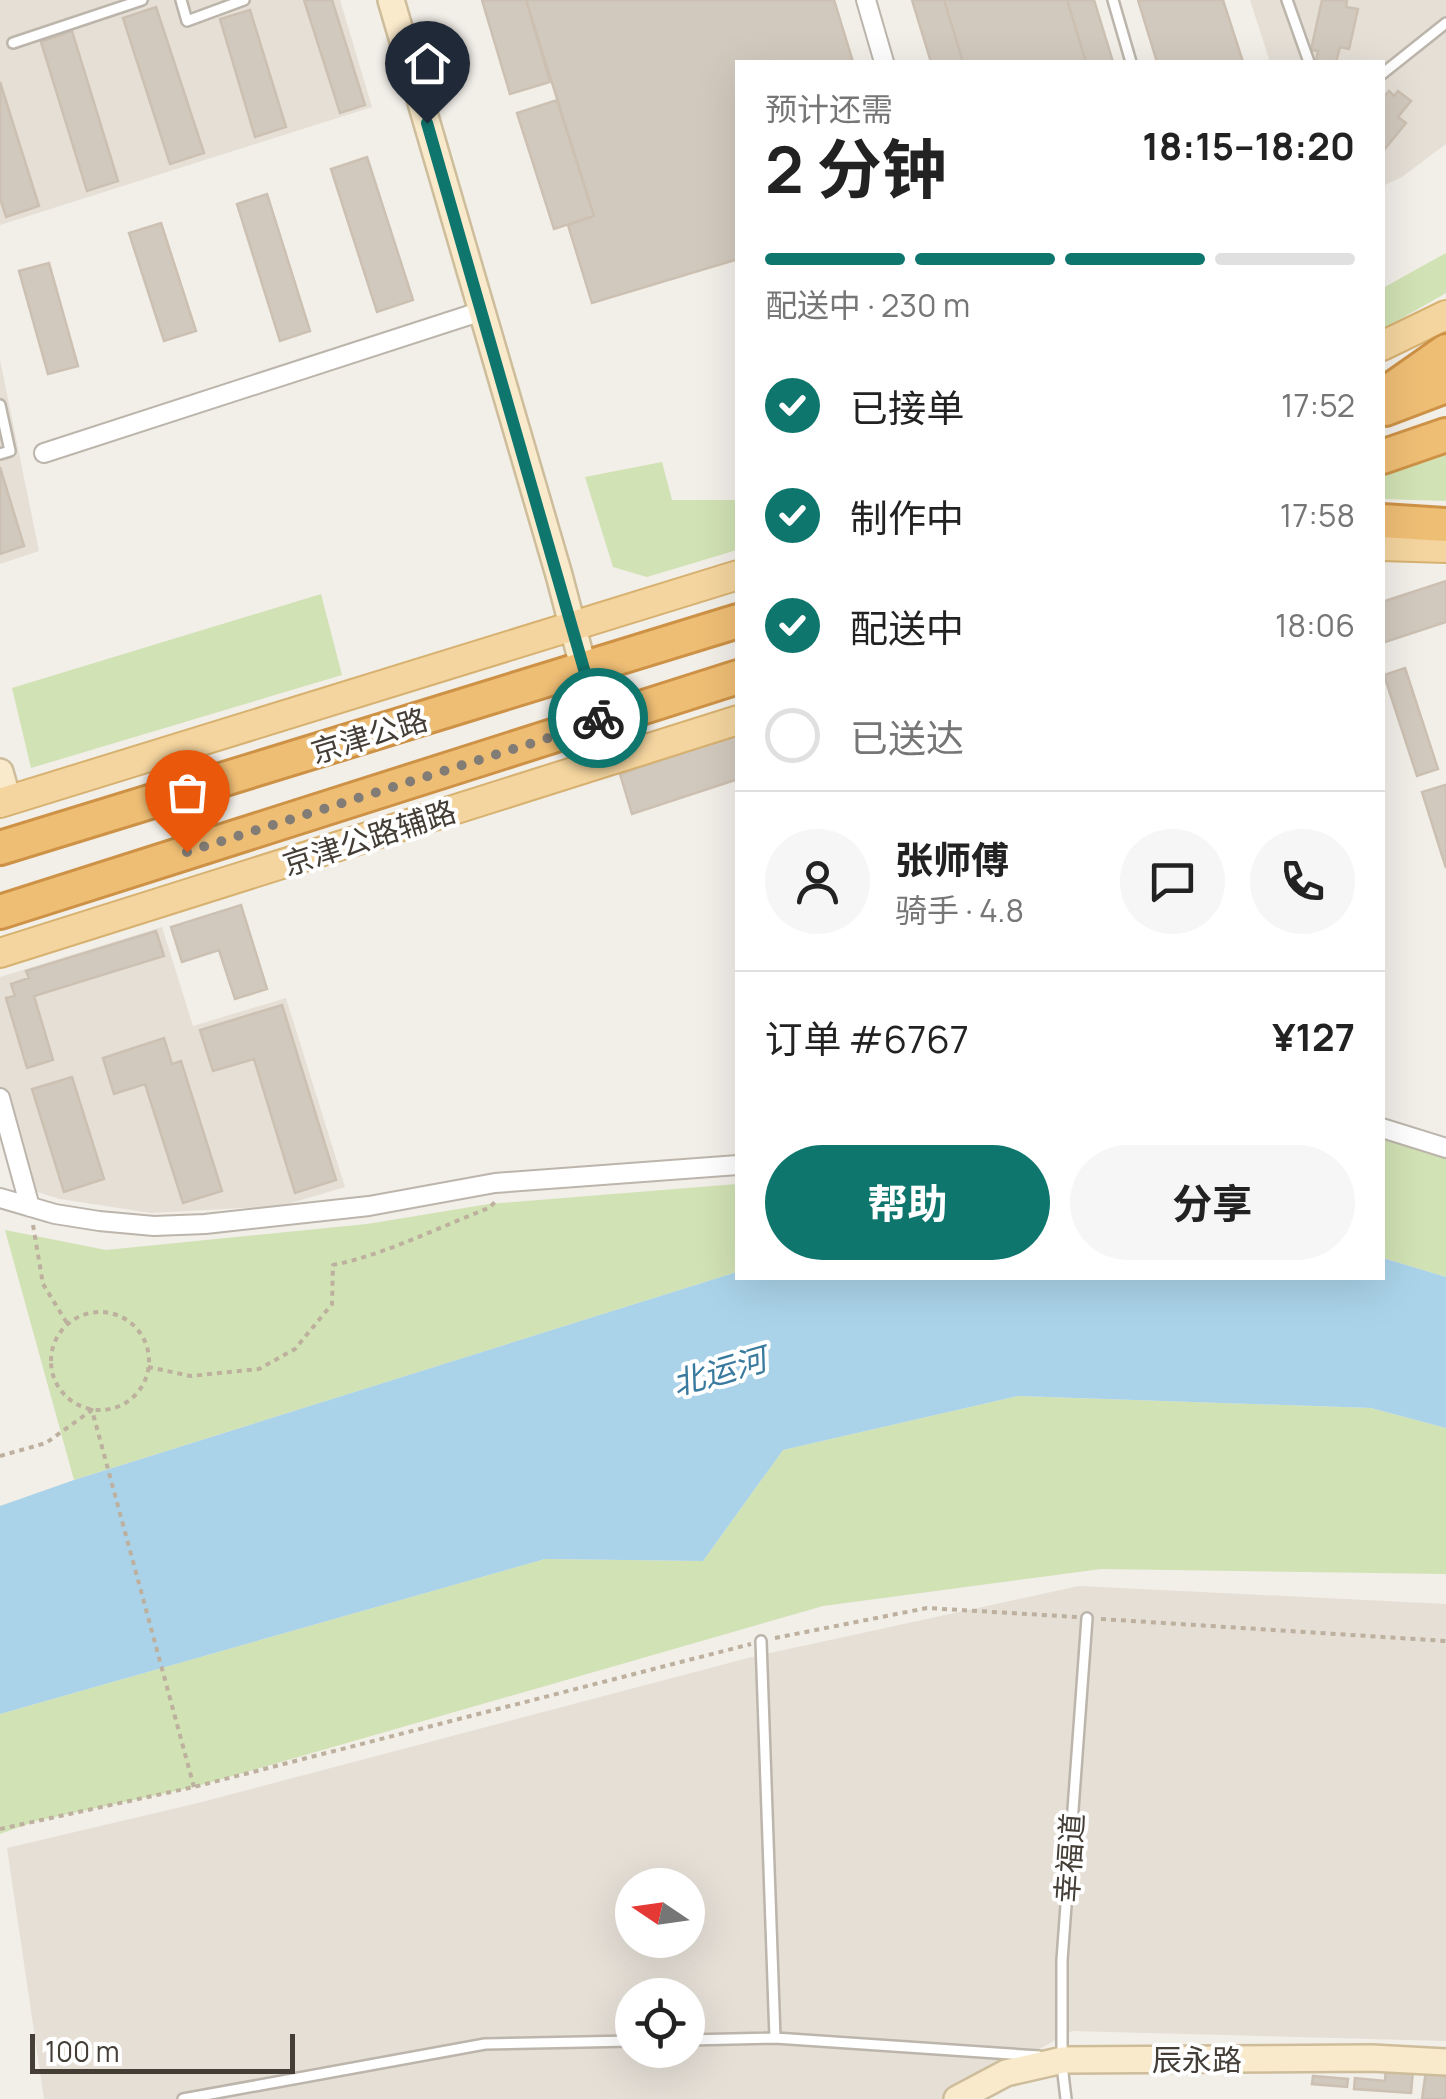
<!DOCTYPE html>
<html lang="zh">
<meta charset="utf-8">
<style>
:root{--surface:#fff;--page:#f6f6f6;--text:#222;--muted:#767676;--line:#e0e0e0;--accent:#0f766e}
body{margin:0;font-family:Manrope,"Noto Sans SC",sans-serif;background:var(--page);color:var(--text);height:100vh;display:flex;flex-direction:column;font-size:38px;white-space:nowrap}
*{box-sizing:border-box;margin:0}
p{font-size:32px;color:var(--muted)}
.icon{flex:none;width:55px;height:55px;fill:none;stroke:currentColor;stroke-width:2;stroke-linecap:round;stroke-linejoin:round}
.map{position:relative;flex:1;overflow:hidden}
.panel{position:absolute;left:735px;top:60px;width:650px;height:1220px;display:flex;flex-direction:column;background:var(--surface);border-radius:0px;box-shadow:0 10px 40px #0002}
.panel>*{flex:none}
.needle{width:65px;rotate:283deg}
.controls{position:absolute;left:615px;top:1868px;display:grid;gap:20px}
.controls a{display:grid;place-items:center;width:90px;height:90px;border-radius:50%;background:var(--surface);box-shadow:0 10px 40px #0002;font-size:50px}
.scale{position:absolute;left:30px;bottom:25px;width:265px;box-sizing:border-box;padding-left:10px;border:5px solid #443e37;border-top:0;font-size:28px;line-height:35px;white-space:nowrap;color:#443e37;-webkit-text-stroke:8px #fff;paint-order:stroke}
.pin{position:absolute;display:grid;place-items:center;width:85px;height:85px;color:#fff;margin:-102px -42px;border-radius:50% 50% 50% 0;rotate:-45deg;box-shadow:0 0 10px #0007}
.pin .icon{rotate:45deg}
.courier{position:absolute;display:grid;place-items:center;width:100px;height:100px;margin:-50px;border:8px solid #0f766e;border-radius:50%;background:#fff;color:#222;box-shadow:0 2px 12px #0007}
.head em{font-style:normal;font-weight:700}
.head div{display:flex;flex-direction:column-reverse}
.head{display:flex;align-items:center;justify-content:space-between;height:170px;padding:0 30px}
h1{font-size:65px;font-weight:700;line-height:75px}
.bar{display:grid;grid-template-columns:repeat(4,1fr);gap:15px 10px;align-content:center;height:120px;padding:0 30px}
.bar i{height:12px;border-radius:8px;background:var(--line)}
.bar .selected{background:var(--accent)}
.bar p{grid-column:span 4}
.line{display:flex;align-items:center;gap:25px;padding:0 30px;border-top:2px solid var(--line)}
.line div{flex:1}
.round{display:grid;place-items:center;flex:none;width:105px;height:105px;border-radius:52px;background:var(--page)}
ol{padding:0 30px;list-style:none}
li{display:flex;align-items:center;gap:30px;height:110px}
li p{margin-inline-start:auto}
li .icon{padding:10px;border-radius:50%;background:var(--accent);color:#fff;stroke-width:4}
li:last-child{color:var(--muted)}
li i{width:55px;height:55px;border:5px solid var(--line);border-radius:50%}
.button{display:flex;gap:20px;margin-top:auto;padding:20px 30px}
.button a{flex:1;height:115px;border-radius:60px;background:var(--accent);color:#fff;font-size:40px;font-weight:700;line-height:115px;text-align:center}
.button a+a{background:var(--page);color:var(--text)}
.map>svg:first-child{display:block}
</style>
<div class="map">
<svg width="1446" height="2099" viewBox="0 0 1446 2099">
<rect width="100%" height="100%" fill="#f2eee8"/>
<path fill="#e5dfd6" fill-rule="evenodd" d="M0,0H340L372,107L0,225Z
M1250,0H1446V144L1402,177L1383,186L1382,62H1270Z
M0,360L39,551L0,564Z
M162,927L193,1026L286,998L345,1187L281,1206L151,1213L60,1199L34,1191L16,1123L0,1127V977Z
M1079,1586L1446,1604V2041L1072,2031L949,2099H44L7,1848L198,1803L752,1657ZM632,1885H688V1940H632ZM632,1995H688V2050H632Z"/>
<path fill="#d1e2b4" d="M1446,253V293L1383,329V288Z
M1446,451V501L1383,499V474Z
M662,462L672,500H737V550L647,577L613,567L585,477Z
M321,594L342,675L31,768L12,688Z
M1382,1133L1446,1159V1277L1383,1258Z
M737,1184V1272L74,1480L5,1230L106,1250L367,1224L489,1204Z
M1018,1396L1371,1408L1446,1428V1574L1101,1569L823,1606L194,1787L36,1821L0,1834V1714L545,1559L703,1561L783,1450Z"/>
<path fill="#aad3e9" d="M1383,1258L1446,1277V1428L1371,1408L1018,1396L783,1450L703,1561L545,1559L0,1714V1506L74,1480L737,1272L738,1278H1382Z"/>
<path fill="#d2c9be" stroke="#ccc0b2" stroke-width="2.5" d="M304,0H332L365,105L340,113Z
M482,0H526L550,82L510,94Z
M526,0H834L853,62H738V259L592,303L568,225L594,216Z
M912,0H1094L1113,62H931Z
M912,0H944L963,62H931Z
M1067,0H1094L1113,62H1086Z
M1138,0H1223L1243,62H1157Z
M1322,0H1347L1346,7L1358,9L1349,49L1340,47L1336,62L1316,61L1318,51L1311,50Z
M156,7L204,153L170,164L123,18Z
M250,10L286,127L255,137L220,19Z
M72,31L118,181L87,191L41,42Z
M0,82L39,206L6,217L0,198Z
M1389,91L1394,96L1398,91L1411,101L1398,117L1406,123L1384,150L1382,99Z
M557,100L594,216L554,229L517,113Z
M367,157L413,300L377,312L331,169Z
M267,194L310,331L280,341L237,204Z
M161,223L196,331L164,341L129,233Z
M49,263L78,366L48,374L19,271Z
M0,467L24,546L0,554Z
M1446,581V622L1382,643V602Z
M1405,668L1438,769L1417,776L1384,675Z
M738,735V779L632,814L620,774Z
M1445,785L1446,788V868L1422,792Z
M241,905L267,989L235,999L219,950L182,962L171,927Z
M156,931L164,956L34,996L53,1060L27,1068L6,998L15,996L11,984L29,978L26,971Z
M282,1005L336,1180L295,1193L254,1059L213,1071L200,1030Z
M164,1038L172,1064L181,1061L222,1191L183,1203L145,1084L114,1094L103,1058Z
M72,1077L104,1179L64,1192L32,1089Z
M1386,2068L1413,2070L1411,2093L1354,2089L1355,2078L1385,2081Z
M1426,2071L1446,2074V2099H1422Z
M1313,2076L1348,2079L1347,2087L1312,2084Z"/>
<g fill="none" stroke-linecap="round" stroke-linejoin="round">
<g stroke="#bcb5ab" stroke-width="14">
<path id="lane" d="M181,0L187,21L244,0
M1113,0L1131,62
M1287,0L1309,62
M13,43L142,0
M1382,74L1446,23
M0,405L10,451L0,454
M761,1641L775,2038
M688,2040L775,2038L1039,2056
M183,2099L485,2044L632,2041
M1066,2099L1062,2065V1960L1087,1618"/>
</g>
<g stroke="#bcb5ab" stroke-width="22">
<path id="street" d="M866,0L884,62
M44,453L482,311
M0,1098L30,1207
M1382,1128L1446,1148
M0,1198L55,1214L99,1221L154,1226L205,1224L369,1206L495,1183L738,1165"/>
</g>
<g stroke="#cdbd9b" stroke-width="30">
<path id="secondary" d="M391,0L559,575L608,761
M0,772L8,800
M957,2099L1006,2073L1063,2060L1372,2058L1446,2062"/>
</g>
<g stroke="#d7b170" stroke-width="32">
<path id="primary" d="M1382,346L1446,315
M1382,546L1446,548
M0,803L738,575
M0,953L738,720"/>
</g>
<g stroke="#cd9246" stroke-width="38">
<path id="highway" d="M1382,396L1446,351
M1385,409L1446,386
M1382,457L1446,435
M1382,521L1446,525
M0,848L738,621
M0,912L738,677"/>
</g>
<path stroke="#bdb09e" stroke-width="4" stroke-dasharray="5 5" stroke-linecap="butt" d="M33,1225L43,1284L67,1323
M51 1361a49 49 0 1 1 98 0a49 49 0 1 1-98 0Z
M148,1367L191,1376L259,1369L295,1349L332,1304L333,1265C384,1255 439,1227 489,1208L498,1199
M0,1456L46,1443L92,1410L194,1787
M1101,1619L1446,1641
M775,1638L927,1608L1077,1617
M0,1829L194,1787L751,1644"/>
<use href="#lane" stroke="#fff" stroke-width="9"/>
<use href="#street" stroke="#fff" stroke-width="18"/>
<use href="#secondary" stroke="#f9eacb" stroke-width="25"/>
<use href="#primary" stroke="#f4d59f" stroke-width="28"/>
<use href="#highway" stroke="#efbe75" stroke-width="32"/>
</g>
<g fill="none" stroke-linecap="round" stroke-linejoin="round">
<path stroke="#817c75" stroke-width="10" stroke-dasharray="0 18" d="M187,852L599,722L598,718"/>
<path stroke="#0f766e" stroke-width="12" d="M427,123L598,718"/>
</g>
<g text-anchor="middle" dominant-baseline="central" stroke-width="8" stroke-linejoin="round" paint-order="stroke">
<g font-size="30" fill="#443e37" stroke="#fff">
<text transform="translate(369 735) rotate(-17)">京津公路</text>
<text transform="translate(369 837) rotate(-18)">京津公路辅路</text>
<text transform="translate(1069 1858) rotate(-86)">幸福道</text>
<text x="1197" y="2059">辰永路</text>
</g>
<g font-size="32" font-style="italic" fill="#397a9e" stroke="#fff">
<text transform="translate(719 1371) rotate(-16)">北运河</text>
</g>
</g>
</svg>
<div class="controls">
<a><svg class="needle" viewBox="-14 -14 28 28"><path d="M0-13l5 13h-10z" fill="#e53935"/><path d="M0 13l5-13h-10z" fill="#767676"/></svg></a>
<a><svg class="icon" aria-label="locate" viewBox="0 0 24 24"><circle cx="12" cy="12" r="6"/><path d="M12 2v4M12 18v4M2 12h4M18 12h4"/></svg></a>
</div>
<div class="scale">100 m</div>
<div class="pin" style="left:187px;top:852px;background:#ea580c"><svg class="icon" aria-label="bag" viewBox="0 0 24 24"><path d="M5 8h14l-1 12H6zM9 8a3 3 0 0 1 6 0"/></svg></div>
<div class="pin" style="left:427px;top:123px;background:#1f2937"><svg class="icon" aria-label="home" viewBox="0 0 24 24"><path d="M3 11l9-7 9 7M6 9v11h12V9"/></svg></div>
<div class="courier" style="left:598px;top:718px"><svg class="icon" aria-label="bike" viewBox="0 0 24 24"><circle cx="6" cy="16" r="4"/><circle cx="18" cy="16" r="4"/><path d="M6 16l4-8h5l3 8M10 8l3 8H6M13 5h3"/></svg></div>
<section class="panel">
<div class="head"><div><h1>2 分钟</h1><p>预计还需</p></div><em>18:15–18:20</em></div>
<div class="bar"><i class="selected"></i><i class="selected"></i><i class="selected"></i><i></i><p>配送中 · 230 m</p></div>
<ol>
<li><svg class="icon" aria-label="check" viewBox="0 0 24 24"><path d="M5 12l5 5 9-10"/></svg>已接单<p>17:52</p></li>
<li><svg class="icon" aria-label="check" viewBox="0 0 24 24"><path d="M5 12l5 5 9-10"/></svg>制作中<p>17:58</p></li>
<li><svg class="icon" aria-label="check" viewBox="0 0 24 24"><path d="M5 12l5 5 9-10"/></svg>配送中<p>18:06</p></li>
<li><i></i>已送达</li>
</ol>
<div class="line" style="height:180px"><a class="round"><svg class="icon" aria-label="person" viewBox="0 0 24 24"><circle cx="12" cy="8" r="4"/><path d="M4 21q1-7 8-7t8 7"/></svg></a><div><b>张师傅</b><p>骑手 · 4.8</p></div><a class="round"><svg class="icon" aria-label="chat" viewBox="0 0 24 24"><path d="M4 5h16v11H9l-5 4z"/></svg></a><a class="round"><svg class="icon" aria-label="phone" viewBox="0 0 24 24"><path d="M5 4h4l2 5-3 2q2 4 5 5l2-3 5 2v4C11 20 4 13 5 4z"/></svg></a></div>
<div class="line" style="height:130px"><div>订单 #6767</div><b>¥127</b></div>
<div class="button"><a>帮助</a><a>分享</a></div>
</section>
</div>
